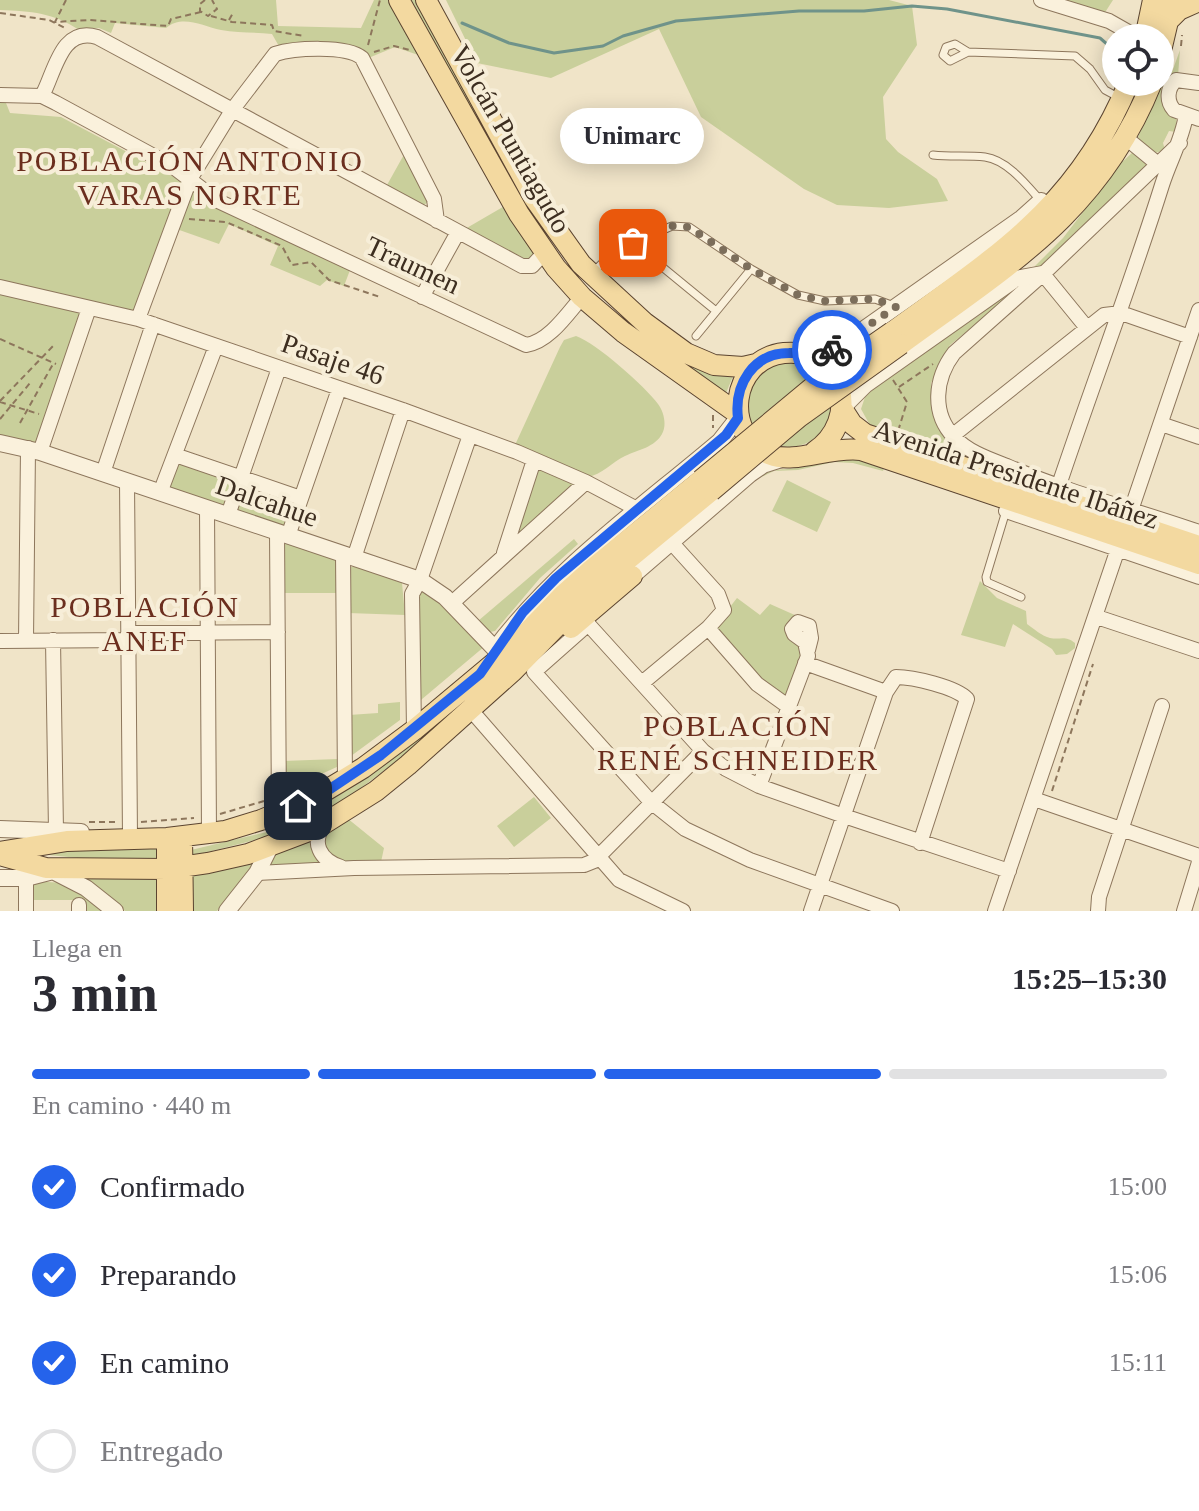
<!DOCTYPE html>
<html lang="es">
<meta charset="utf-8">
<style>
:root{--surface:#fff;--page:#f2f2f3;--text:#2b2b33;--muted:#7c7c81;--line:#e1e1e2;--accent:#2563eb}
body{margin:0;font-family:Georgia,serif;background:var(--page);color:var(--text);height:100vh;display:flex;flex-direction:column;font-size:30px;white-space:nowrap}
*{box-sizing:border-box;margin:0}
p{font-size:26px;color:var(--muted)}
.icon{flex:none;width:44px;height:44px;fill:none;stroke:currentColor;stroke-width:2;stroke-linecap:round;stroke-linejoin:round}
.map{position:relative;height:911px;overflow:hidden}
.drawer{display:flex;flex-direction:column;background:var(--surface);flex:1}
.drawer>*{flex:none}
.controls{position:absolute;left:1102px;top:24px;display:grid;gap:16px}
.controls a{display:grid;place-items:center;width:72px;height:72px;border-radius:50%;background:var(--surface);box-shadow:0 4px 20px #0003;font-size:40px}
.pin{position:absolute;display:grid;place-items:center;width:68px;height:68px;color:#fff;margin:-34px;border-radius:16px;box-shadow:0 4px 12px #0006}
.courier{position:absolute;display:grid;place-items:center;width:80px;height:80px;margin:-40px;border:6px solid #2563eb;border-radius:50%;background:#fff;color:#222;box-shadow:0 2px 10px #0007}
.bubble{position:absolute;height:56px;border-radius:28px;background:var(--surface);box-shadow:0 4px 20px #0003;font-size:26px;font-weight:600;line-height:56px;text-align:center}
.overview em{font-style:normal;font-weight:600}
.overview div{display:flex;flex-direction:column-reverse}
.overview{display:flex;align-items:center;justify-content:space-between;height:136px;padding:0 32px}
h1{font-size:52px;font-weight:600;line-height:60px}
.bar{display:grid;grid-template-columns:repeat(4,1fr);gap:12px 8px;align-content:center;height:96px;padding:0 32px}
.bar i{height:10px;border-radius:6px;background:var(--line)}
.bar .current{background:var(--accent)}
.bar p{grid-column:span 4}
ol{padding:0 32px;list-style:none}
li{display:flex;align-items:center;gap:24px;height:88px}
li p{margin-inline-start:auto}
li .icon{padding:8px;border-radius:50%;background:var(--accent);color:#fff;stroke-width:4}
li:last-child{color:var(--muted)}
li i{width:44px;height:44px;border:4px solid var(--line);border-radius:50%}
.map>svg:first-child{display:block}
</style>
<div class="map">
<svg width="1199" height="911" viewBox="0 0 1199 911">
<rect width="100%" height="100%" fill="#f0e4c8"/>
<path fill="#c9cf9b" d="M0,0H276L278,26L361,28L374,0H394L424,57L395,47L366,59L280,48L272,34C255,32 237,33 221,30C203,26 182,14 166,28L115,23L111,33L99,28L79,30C54,13 31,11 0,10Z
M406,0H417L543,237Z
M446,0H889L912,6L917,45L883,97L886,139L898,152L937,179L948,201L889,208L837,205L804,189L701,117L659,29L551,78L477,63Z
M1054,0H1113L1104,14Z
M1180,50L1178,76L1174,77L1177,129L1176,132L1169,131L1163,143L1165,150L1155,153L1139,144L1138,137L1167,70L1172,72Z
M0,103H6L10,113L61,117L350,270L344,286L327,280L320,286L270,265L278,246L229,224L219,244L168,226L137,310L132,312L0,281Z
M406,151L428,202L424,205L387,185Z
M1133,152L1147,164V167C1112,202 1077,225 1048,266L1033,268L1063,238L1120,164Z
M508,204L536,256L526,261L465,229Z
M1019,281L1028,282L950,345L931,383L933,415L944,437L953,449L989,466L871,427L861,409L867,391L981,314Z
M0,292L85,311L38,448L0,439Z
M595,296L639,330L734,374L726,393L678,367Z
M576,336C596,343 645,386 658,404C664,412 667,425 662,434C655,447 638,450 625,456C612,462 602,475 587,477L515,445L560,347L564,340Z
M747 405a42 42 0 1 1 84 0a42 42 0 1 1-84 0Z
M851,456L885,465L883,471L853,463L834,462L798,470L774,471L755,480C777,465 783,472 805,466C821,463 835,458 851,456Z
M176,457L298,499L286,532L164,491Z
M537,467L575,484L514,541Z
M787,480L831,502L817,532L772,511Z
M574,539L578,544L540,578L495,631L490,632L478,621Z
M289,543L338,561L337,593H283L282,545Z
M351,567H359L402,583L405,615L348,613Z
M980,581L997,598L1026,611L1027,624C1034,629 1042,636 1050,638C1061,640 1065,635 1075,643V648L1067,654L1056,655L1052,649L1013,624L1005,647L961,635Z
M421,590L429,591L485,646L415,705L416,595Z
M737,598L760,615L770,604L797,616L803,648L786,699L759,681L715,626Z
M531,644L402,757L345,800L300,824L263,838L192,856L191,850L271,831L294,823L317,810L414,742Z
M400,702V720L351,756L349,715L378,713V704Z
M338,759L339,766L282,792L283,761Z
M534,797L551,818L514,847L497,826Z
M347,818L384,848L381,862L337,863L327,856L320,836Z
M310,837L324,865L268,867L275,853Z
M162,846L158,858L88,859L29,853Z
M251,860L255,863L217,911H193L190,874Z
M158,875L157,911H125L108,895L83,879L86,876Z
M30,881L65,883L106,911H85L79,900H31Z"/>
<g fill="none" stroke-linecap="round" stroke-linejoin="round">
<path stroke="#6f938a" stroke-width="3" d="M462,23L509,43L554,53L603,46L623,36L676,21L799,11H864L912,6L947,9L1100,38L1116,52"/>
<g stroke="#8d765c" stroke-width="9">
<path id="service" d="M968,52L950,61L943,55L946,47L955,44L968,52L1075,56L1090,69L1105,90L1120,98
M933,155C950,157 968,155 985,157C1007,160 1026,184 1040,200
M592,273L616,250
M716,311L633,243L672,226L689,227L751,269L798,295L825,301L875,299L894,306
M696,336L751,269
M1006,511L986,577L987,582L1021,597"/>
</g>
<g stroke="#8d765c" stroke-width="16">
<path id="minor" d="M1041,0L1109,21L1139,38
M1199,83L1176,80C1167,88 1166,101 1174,110L1199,119
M0,95L42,96L56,103L172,166L218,201L526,345C549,342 568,313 582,297
M42,96C55,72 61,26 97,37L522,266H532L544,253
M1126,138L1159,165
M1180,143L1043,274L954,353C935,378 931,413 954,437C968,452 989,459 1007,466C1070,493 1135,510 1199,532
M1043,274L1087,328
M0,287L138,319L403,410L517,452L586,482L637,509
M422,297L458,232
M138,319L190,179L233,109L275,54C294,48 347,45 362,58L434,199L437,221
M1161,424L1199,437
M952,436L1104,315L1121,313L1190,337
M40,452L89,308
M175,455L301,498
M103,473L153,324
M127,481L130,837
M1058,488C1092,386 1130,287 1162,185C1170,160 1182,140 1186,115
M160,493L216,346
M207,508L209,833
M1006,511L1199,577
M228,515L279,368
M277,532L279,813
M288,536L339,389
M504,553L534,460
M343,554L345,780
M354,558L403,410
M452,603L586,482
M1097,617L1199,651
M588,624L703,751L726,769L759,786L844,816L1009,871
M586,626L534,672L651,802L685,829L750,860L892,911
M708,628L757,684L789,707
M128,633L278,632
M53,640L56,831
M0,641L128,640
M26,641L28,448
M805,663L886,692
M642,683L708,628L724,610L718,594L671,542
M470,709L619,880L683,911
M414,730L412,594L420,580L470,435
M759,786L808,656L805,642L794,634L792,629L798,622L809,626L811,638L808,650
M1034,799L1199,856
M325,824C310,842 320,860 341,867
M257,873L354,868L584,865L594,861L703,751
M26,878V911
M79,905V911
M811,911L886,692L896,677C913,677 956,687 967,699L920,843
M995,911L1199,310
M1098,911L1099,897L1162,706
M1184,911L1199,862"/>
</g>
<g stroke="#8d765c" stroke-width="18">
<path id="tertiary" d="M809,356L823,354L843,344L1022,218L1041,201
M843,407L865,385L1015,279L1043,274
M0,443L40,452L420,580L445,597L495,649C558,566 641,508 720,441L738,418
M632,576L750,474L763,465L785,458
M0,829L81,832
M49,869L86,888L115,911
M0,878H26L57,870
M227,911L257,873L270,847"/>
</g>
<g stroke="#5b4430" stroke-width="22">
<path id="primary" d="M399,0L519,214L556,268L582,297L623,332L737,413
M426,0L534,198L581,264L645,323L686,353L714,365L743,367L756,364
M1169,20L1179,10L1199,1
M1145,38L1153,0
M1160,55L1173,0
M892,332C997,255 1077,208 1129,82
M901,344C1009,265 1100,212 1152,82
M843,410L852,424L865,434L1199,546
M814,452C862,420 844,347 784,353C730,359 721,436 771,455C795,464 831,446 861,450L1199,564
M571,628L632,576
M182,837L183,911
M167,838V911
M0,852L67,841L167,838L225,831L261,820L315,797L363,768L414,730L512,648L563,595L591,570L701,480
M0,855L46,868L167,869L208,863L248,854L317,828L376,791L408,765L513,671L598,584L711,491"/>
</g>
<path stroke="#8d765c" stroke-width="2" stroke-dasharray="6 4" stroke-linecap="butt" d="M66,0L55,22L89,20L168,26L171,19L201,12
M205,0L200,4V11L208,16L217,9L212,0
M0,13L49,20L67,29
M211,16L232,22L272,25L274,31L304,36
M229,20L233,13
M368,45L380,0
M1181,46L1182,35
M374,52L394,46L410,50
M189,219L226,222L282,246L292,265L311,262L329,280L380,297
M0,339L56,364
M893,380L907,402L899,428
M899,387L933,364
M0,401L55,344
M0,402L39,414
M713,415V428
M0,419L30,383
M20,423L53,364
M1052,791L1093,664
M220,814L264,801
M89,822H118
M141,822L194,818"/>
<use href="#service" stroke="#faf1dc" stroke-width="7"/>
<use href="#minor" stroke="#faf1dc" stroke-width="14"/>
<use href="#tertiary" stroke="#faf1dc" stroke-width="16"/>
<use href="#primary" stroke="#f3d9a0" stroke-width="20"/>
<g stroke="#5b4430" stroke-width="22" stroke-linecap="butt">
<path id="primary-bridge" d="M701,480L813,387L892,332
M711,491L799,417L901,344"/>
</g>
<use href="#primary-bridge" stroke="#f3d9a0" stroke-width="20"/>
</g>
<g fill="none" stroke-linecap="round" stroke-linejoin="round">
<path stroke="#7c6e5b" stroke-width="8" stroke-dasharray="0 14.4" d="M633,243L672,226L689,227L751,269L798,295L825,301L875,299L896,307L832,350"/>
<path stroke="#2563eb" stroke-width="10" d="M298,806L330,789L381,755L480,674L523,612L556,578L726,435L738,418C734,385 753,353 789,353C808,352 814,358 832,350"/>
</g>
<g text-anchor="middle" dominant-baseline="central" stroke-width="8" stroke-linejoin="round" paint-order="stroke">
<g font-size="28" fill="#3d2e20" stroke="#f7eed8">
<text transform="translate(511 139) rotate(60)">Volcán Puntiagudo</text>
<text transform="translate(413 265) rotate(25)">Traumen</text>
<text transform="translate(333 359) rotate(19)">Pasaje 46</text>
<text transform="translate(1016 474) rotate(18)">Avenida Presidente Ibáñez</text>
<text transform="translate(267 501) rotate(19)">Dalcahue</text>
</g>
<g font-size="30" letter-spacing="2" fill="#6b2e1e" stroke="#f7eed8">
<text x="190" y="160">POBLACIÓN ANTONIO<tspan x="190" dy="34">VARAS NORTE</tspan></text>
<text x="145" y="606">POBLACIÓN<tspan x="145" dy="34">ANEF</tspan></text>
<text x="738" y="725">POBLACIÓN<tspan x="738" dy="34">RENÉ SCHNEIDER</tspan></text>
</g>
</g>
</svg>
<div class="controls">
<a><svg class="icon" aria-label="locate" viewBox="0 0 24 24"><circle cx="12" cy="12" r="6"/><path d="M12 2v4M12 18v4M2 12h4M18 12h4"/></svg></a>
</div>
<div class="pin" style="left:633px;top:243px;background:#ea580c"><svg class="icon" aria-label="bag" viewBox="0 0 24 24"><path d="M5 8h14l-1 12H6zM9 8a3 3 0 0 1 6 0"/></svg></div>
<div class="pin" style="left:298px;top:806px;background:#1f2937"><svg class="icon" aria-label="home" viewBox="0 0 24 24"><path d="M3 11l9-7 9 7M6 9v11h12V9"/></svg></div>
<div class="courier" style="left:832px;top:350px"><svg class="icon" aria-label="bike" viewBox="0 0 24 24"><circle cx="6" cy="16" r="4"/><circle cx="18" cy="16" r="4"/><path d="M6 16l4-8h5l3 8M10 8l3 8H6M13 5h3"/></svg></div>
<div class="bubble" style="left:560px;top:108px;width:144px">Unimarc</div>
</div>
<section class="drawer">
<div class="overview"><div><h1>3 min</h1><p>Llega en</p></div><em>15:25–15:30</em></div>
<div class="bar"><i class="current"></i><i class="current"></i><i class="current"></i><i></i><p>En camino · 440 m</p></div>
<ol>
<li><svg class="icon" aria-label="check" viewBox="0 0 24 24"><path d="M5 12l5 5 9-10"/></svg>Confirmado<p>15:00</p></li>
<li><svg class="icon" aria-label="check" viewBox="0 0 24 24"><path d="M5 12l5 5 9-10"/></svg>Preparando<p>15:06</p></li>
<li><svg class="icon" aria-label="check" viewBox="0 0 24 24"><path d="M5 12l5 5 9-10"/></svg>En camino<p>15:11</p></li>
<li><i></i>Entregado</li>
</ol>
</section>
